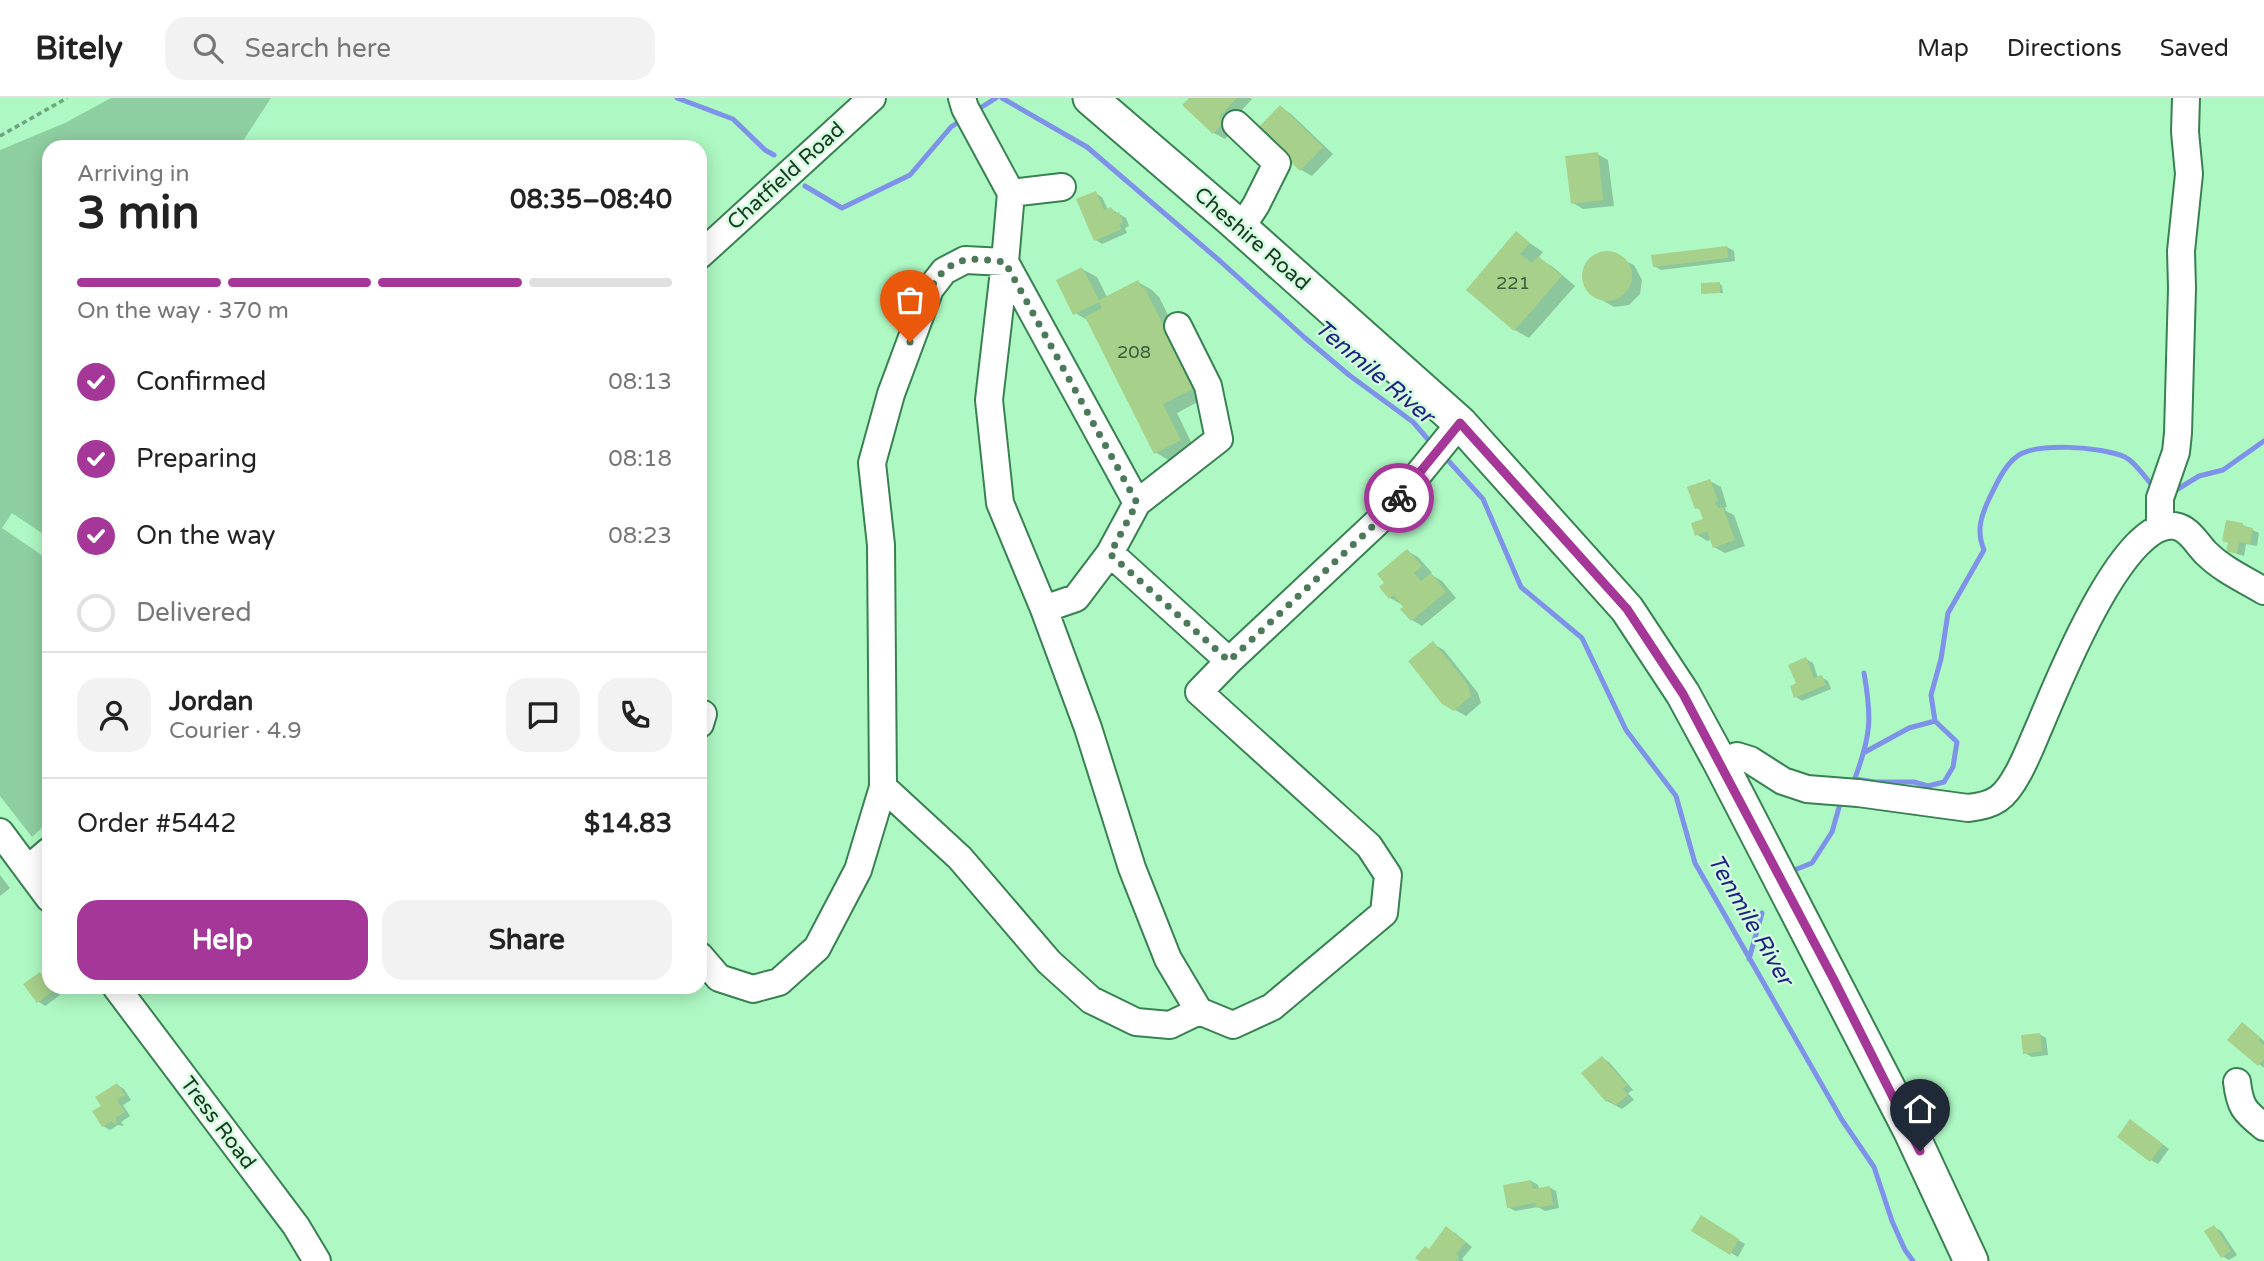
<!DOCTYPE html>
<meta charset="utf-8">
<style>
:root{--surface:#fff;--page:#f2f2f2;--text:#222;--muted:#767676;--line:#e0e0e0;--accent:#a43797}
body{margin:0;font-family:"Varela Round",sans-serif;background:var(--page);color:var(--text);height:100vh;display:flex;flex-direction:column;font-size:26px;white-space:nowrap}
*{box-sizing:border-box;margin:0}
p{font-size:23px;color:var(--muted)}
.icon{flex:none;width:38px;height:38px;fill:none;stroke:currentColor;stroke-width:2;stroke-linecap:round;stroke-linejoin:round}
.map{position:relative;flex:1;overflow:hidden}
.details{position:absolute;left:42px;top:42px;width:665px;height:854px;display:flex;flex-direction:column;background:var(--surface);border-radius:21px;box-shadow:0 4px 18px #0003}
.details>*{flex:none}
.pin{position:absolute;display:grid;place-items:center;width:60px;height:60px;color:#fff;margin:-72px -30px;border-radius:50% 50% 50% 0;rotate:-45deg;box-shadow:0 0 7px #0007}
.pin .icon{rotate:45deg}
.courier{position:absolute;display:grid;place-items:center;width:70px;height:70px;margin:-35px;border:5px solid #a43797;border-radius:50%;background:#fff;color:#222;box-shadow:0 2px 9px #0007}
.head em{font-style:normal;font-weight:800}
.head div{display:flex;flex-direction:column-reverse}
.head{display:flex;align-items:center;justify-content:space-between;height:119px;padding:0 35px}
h1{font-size:46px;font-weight:800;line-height:52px}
.bar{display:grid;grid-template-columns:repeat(4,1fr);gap:10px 7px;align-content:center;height:84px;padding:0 35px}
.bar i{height:9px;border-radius:5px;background:var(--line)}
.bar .current{background:var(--accent)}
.bar p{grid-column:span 4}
.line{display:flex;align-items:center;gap:18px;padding:0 35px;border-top:2px solid var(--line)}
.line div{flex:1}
.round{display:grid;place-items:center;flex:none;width:74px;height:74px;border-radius:21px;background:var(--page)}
ol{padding:0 35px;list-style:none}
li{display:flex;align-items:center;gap:21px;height:77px}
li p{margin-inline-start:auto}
li .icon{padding:7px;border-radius:50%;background:var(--accent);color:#fff;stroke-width:4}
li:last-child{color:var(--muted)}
li i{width:38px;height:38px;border:4px solid var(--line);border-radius:50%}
.primary-button{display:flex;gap:14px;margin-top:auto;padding:14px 35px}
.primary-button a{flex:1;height:80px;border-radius:21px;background:var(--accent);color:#fff;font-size:28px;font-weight:800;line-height:80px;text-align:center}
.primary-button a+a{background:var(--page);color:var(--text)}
header{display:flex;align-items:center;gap:42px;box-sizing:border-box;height:98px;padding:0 35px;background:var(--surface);border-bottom:2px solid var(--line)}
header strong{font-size:33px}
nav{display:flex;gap:38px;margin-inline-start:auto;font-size:24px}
.search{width:490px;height:63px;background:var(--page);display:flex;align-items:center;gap:18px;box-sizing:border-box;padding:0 24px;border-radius:21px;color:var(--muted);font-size:26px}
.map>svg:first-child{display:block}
</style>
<header>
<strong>Bitely</strong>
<div class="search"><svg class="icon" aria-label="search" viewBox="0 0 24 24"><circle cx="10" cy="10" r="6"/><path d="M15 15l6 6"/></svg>Search here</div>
<nav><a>Map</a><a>Directions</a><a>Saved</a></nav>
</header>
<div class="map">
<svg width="2264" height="1163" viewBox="0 0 2264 1163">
<rect width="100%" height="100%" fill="#aef8c3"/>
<path fill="#8ecfa1" d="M111,0H271L239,49H49V440L12,415L2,430L49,462V723L32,739L0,698V52L65,25Z"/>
<path fill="#0003" d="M1192,0H1251L1252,1L1229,26L1234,31L1225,41L1214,35Z
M1281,9L1291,16L1333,56L1312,78L1301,72Z
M1597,56L1608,62L1614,108L1583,111L1573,105Z
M1095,95L1102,99L1108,112L1111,111L1126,120L1129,128L1125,130L1127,135L1102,146L1096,142Z
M1516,136L1543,154L1538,160L1553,169L1575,188L1529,240L1515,232Z
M1727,149L1734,153L1735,163L1661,172L1654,168Z
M1607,154L1634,167L1642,182L1640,196L1629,207L1614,209L1589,194L1585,188L1583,173L1586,165L1592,159Z
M1082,171L1097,179L1107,199L1138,184L1152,192L1159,199L1209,298L1177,315L1194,350L1170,363L1155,354L1089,223L1075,215Z
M1720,186L1722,188L1723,195H1703Z
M1710,383L1721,389L1727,409H1725L1726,413L1734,417L1745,448L1725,455L1714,449L1712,441L1707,443L1696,436L1705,422L1702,413L1697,410Z
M2243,427L2259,435L2257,448L2246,446L2244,458L2228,453L2230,446Z
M1407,453L1418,459L1432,475L1430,476L1442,483L1456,500L1422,528L1412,522L1402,505L1401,506L1390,500Z
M1433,546L1444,552L1478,595L1481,605L1466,618L1443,605Z
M1806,561L1813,565L1818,580L1821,579L1828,583L1831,591L1802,603L1796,599Z
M0,777L10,790L0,798Z
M40,876L49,882V889H54L60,897L45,908L39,904L25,887Z
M2249,930L2264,943V970L2229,942Z
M2039,936L2046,940L2048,957L2032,959L2025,955Z
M1602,960L1609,964L1633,992L1628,995L1634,1002L1622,1011L1607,1003Z
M117,987L124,991L131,1002L123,1007L130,1018L121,1024L124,1028L118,1027L110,1032L103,1028L104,1008Z
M2137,1027L2169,1051L2158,1066L2151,1062Z
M1531,1083L1538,1087L1539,1091L1549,1089L1556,1093L1559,1110L1545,1113L1538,1109L1515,1113L1508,1109Z
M1701,1120L1745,1146L1738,1159L1693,1133Z
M2214,1129L2221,1133L2237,1157L2229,1162L2222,1158Z
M1454,1134L1472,1149L1462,1161L1464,1163H1422L1430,1152Z"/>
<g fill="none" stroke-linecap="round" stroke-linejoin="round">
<path stroke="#7e92ea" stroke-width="5" d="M677,0L733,21L765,52L774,57
M1002,0L1087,49L1220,163L1304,239L1349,277L1413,324L1432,346
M974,14L996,0
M805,88L842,110L910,77L951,29L963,21
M1444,358L1483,401L1521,489L1582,540L1626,632L1676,698L1695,765L1842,1022L1874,1069L1892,1123L1905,1152L1913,1163
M2173,394L2199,378L2223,372L2264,343
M1865,654L1909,630L1935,623
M1855,680C1871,637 1872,620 1864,575
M1855,681L1875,684H1914L1928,688L1944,684L1953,669L1957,644L1935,623L1931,597L1941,561L1948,515L1984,452C1976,433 1981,418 1989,401C1996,387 2003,370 2015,360C2033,343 2103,349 2125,359C2135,364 2144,378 2151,386
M1792,773L1812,765L1832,734L1840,706
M1749,861L1762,815"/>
</g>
<path fill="#a7d08a" d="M1189,0H1237L1219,19L1224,24L1213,36L1182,7Z
M1280,7L1323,49L1300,73L1257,31Z
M1598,54L1603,102L1571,106L1565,58Z
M1096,93L1104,112L1111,109L1115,116L1119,114L1123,124L1119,126L1122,131L1094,143L1076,101Z
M1516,133L1530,145L1520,156L1532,165L1538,158L1562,178L1514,233L1466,192Z
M1727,148L1728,160L1653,169L1651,157Z
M1582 178a25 25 0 1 1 50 0a25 25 0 1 1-50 0Z
M1082,169L1099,202L1138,182L1142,190L1144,189L1195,290L1163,306L1181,342L1154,356L1085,219L1102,210L1099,204L1073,217L1056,182Z
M1720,184V195L1701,196V185Z
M1710,381L1718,403L1715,404L1718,410L1723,409L1735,442L1713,450L1707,433L1695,438L1691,425L1703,421L1699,410L1695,411L1687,389Z
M2226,422L2243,425V428L2253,430L2250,446L2239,444L2237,455L2226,454L2228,445L2222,443Z
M1407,451L1422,468L1414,475L1421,483L1431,475L1446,494L1411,523L1400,511L1403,509L1394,497L1389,501L1379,489L1384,485L1377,476Z
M1433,543L1468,587L1471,598L1454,613L1442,606L1408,563Z
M1806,559L1814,580L1822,577L1826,587L1794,600L1790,588L1796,585L1788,567Z
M40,874L49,885V889L54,892L37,905L23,886Z
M2242,924L2261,940L2258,942L2264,947V961L2258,968L2227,942Z
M2040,935L2042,953L2023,956L2021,937Z
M1602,958L1627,987L1623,991L1628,997L1615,1008L1609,1002L1606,1004L1581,975Z
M117,985L125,997L117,1002L125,1014L115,1020L118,1024L114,1026L112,1023L102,1029L92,1013L101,1008L95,999Z
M2130,1021L2163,1046L2150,1064L2117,1039Z
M1531,1082L1533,1091L1550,1088L1553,1107L1537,1110L1536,1105L1507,1110L1503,1087Z
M1701,1117L1739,1141L1730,1157L1691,1133Z
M2214,1127L2231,1153L2221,1160L2204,1133Z
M1446,1128L1466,1144L1456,1156L1459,1159L1456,1163H1419L1415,1160L1425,1148L1429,1151Z"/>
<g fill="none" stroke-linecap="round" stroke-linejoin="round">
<g stroke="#388152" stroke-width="30">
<path id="minor" d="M962,0L965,10L1011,95L1005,164L1137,405L1110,455L1229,563L1387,415L1460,325
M1236,26L1277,65L1256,107L1241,130
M1011,95L1062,89
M700,157L872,0
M1137,405L1219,341L1208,288L1178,228
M2160,430V400L2176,354L2178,335L2182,190L2181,153L2189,76L2185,34L2186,0
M1044,511L1076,500L1110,455
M700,626L703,616
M1720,664L1737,658L1750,662L1783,683L1807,691L1858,695L1968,710C1978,709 1989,707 1998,701C2016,689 2031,647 2040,627C2057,587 2123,419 2175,428C2189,430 2197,446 2206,455C2223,472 2244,481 2264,493
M883,689L960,760L1049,864L1091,902L1136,924L1170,927L1199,913
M0,734L49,800
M28,771L49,753
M700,858L719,880L753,891L779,884L817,850L858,772L883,689L881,447L872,365L891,296L930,191L944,173L965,162L1005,164L989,302L1000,405L1044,511L1088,630L1132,770L1168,861L1199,913L1233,927L1272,909L1384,815L1388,777L1369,748L1199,594L1229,563
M116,889L296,1128L317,1163
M2237,984C2240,1009 2244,1013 2264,1029"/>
</g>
<g stroke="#388152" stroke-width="37">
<path id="major" d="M1090,0L1232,122L1460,325L1627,511L1683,596L1720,664L1911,1034L1971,1163"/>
</g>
<path stroke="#6ea57e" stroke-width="3.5" stroke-dasharray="5 3.5" stroke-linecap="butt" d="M0,38L67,0"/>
<use href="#minor" stroke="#fff" stroke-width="26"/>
<use href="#major" stroke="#fff" stroke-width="33"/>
</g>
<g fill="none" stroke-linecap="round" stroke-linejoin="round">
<path stroke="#4c795a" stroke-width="7" stroke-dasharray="0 12.6" d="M910,244C921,215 930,167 967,162C979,160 993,163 1005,164L1137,405L1110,456L1229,563L1387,415L1399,400"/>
<path stroke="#a43797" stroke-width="9" d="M1399,400L1460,325L1627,511L1683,596L1834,882L1920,1053"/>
</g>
<g text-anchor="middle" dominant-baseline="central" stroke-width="5" stroke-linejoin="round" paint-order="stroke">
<g font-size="18" fill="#3b5c3b">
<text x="1513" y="185">221</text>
<text x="1134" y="254">208</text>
</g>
<g font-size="21" fill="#173521" stroke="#d2fddd">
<text transform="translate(786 78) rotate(-42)">Chatfield Road</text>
<text transform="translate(1252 141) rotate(41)">Cheshire Road</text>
<text transform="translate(218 1025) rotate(53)">Tress Road</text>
</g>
<g font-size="23" font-style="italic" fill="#1f1f84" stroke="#d2fddd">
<text transform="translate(1374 274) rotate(40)">Tenmile River</text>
<text transform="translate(1750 822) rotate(60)">Tenmile River</text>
</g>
</g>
</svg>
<div class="pin" style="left:910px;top:244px;background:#ea580c"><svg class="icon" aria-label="bag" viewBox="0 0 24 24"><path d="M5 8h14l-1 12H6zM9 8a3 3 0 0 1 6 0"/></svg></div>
<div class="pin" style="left:1920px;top:1053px;background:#1f2937"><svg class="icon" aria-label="home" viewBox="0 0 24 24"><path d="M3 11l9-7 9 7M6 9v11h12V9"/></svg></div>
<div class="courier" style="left:1399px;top:400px"><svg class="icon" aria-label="bike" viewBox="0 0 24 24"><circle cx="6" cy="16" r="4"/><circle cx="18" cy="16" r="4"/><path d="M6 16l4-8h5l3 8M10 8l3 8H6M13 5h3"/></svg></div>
<section class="details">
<div class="head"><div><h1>3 min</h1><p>Arriving in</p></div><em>08:35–08:40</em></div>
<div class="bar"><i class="current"></i><i class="current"></i><i class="current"></i><i></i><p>On the way · 370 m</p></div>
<ol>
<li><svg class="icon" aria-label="check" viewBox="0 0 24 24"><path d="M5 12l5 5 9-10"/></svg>Confirmed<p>08:13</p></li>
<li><svg class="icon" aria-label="check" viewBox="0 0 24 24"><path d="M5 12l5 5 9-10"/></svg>Preparing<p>08:18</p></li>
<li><svg class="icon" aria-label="check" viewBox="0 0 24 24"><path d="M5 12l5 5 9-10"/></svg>On the way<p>08:23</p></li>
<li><i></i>Delivered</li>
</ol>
<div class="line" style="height:126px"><a class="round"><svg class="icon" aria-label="person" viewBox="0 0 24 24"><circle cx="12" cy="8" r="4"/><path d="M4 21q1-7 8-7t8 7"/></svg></a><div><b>Jordan</b><p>Courier · 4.9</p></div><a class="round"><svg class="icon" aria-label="chat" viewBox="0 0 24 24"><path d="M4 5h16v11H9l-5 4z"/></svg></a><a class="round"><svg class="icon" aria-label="phone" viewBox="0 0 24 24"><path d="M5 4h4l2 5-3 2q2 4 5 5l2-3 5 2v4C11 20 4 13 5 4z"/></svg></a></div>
<div class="line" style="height:91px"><div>Order #5442</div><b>$14.83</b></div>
<div class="primary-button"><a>Help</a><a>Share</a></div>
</section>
</div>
